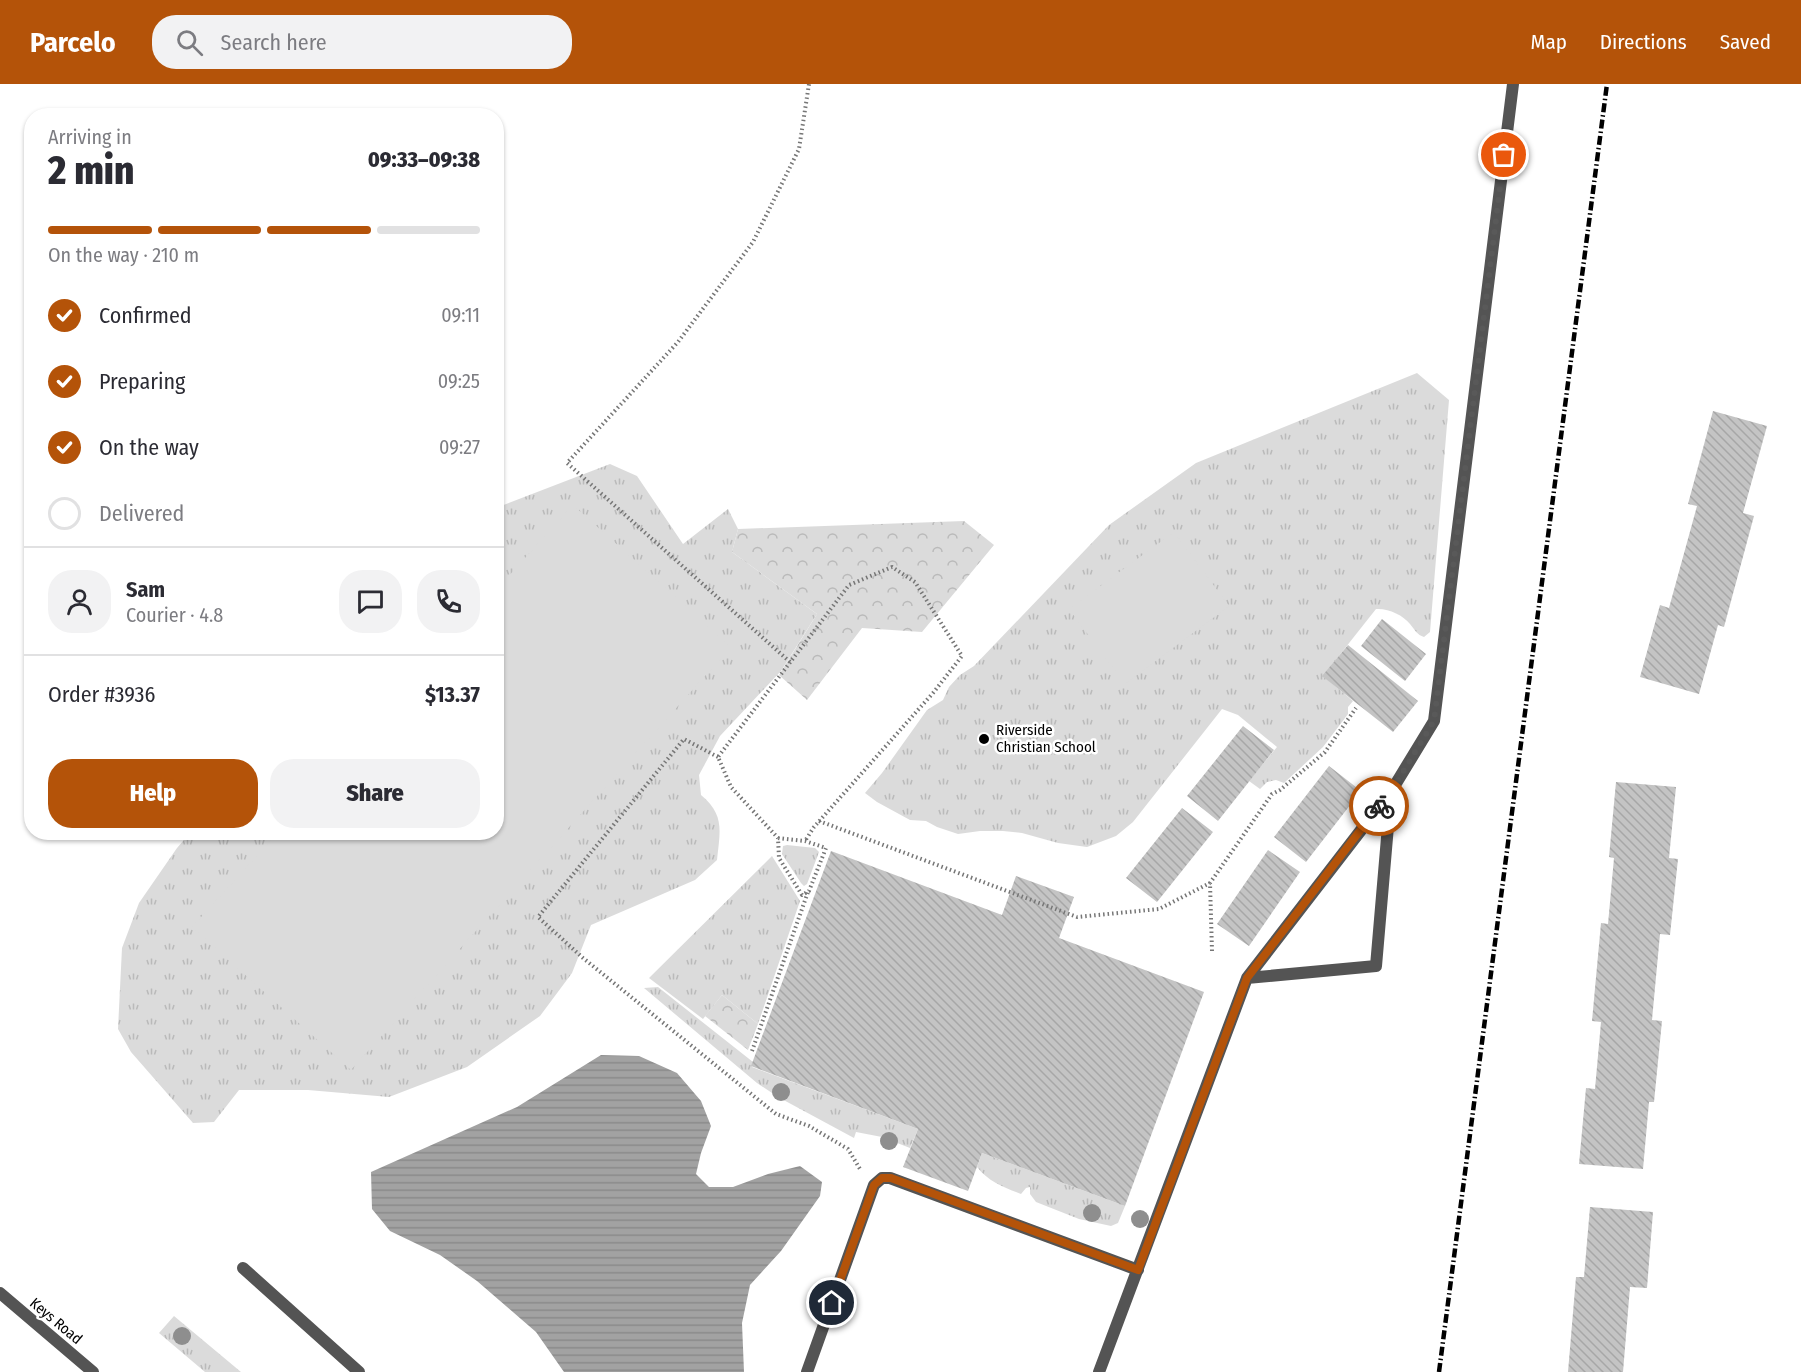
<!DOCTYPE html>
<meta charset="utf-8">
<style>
:root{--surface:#fff;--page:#f2f2f3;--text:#2b2b33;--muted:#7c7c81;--line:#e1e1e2;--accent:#b45309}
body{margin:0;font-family:"Fira Sans Condensed",sans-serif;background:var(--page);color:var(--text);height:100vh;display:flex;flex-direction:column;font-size:22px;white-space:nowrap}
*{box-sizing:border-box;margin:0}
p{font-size:20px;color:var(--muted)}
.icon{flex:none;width:33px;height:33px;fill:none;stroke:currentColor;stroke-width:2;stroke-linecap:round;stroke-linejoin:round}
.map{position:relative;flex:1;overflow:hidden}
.panel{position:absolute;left:24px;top:24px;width:480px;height:732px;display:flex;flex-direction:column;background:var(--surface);border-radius:24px;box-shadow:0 2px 4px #0004}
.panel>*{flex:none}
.pin{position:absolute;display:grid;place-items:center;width:51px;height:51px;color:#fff;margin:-26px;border:3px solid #fff;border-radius:50%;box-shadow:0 2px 6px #0007}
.courier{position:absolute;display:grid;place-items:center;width:60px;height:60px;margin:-30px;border:4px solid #b45309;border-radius:50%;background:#fff;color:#222;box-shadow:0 2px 8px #0007}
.head em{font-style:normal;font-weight:800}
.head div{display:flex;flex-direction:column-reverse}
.head{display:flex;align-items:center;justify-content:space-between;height:102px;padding:0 24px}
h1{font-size:39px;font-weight:800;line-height:45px}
.bar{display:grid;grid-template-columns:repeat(4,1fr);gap:9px 6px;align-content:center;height:72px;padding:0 24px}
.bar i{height:8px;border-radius:4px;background:var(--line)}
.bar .active{background:var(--accent)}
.bar p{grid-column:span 4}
.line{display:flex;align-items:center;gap:15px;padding:0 24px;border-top:2px solid var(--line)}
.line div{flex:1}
.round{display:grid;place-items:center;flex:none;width:63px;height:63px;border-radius:24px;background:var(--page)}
ol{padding:0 24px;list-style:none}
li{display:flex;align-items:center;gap:18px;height:66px}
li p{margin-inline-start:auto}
li .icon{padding:6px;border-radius:50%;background:var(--accent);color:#fff;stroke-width:4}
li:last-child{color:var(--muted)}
li i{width:33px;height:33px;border:3px solid var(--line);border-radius:50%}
.primary-button{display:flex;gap:12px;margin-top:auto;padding:12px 24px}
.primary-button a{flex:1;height:69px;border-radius:24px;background:var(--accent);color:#fff;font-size:24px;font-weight:800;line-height:69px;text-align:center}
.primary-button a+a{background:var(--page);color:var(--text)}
header{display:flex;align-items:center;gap:36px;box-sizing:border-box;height:84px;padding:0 30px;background:var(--accent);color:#fff}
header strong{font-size:28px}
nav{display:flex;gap:33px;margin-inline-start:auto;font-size:21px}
.search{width:420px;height:54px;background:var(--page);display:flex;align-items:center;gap:15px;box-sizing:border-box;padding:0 21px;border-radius:24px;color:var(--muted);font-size:22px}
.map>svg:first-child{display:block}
</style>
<header>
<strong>Parcelo</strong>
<div class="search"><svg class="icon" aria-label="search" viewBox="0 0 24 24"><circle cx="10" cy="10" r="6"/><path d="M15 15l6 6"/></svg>Search here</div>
<nav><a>Map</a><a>Directions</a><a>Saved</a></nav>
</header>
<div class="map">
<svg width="1801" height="1288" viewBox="0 0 1801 1288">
<defs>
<pattern id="grass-tufts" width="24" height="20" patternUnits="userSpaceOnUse" patternTransform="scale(1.5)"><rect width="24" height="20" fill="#dbdbdb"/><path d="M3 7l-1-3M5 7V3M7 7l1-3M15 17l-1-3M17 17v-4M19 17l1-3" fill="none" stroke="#bababa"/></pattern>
<pattern id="forest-crowns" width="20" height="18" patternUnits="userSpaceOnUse" patternTransform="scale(1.5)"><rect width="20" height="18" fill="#dbdbdb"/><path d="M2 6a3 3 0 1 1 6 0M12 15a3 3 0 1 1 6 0" fill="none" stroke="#bababa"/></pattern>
<pattern id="water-rules" width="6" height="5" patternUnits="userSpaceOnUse" patternTransform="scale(1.5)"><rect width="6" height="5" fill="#a2a2a2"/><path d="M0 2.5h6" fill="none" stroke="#8a8a8a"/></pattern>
<pattern id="building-back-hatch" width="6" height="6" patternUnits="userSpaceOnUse" patternTransform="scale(1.5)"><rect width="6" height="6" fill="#c4c4c4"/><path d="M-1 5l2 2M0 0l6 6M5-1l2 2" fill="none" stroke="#a7a7a7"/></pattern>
</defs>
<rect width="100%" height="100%" fill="#fff"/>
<path fill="url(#grass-tufts)" d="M1417,289L1449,316L1430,548L1424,553C1417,551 1415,546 1410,540C1403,531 1388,524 1376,525L1323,592L1353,617L1348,623V630L1323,663L1284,699L1276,696L1267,698L1260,705L1249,697L1277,663L1238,631L1222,625L1133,738L1116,752L1087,763L1058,759L1022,749L1003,747H980L958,750L937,743L926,737L910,736L877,718L865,709L882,689L927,626L943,616L949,603L960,591L974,582L1109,441L1196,379Z
M610,380L637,392L683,460L728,425L738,445L732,468L817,530L781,587L720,652L699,691L701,711C725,731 720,747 717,776L695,796L591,841L572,889L540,932L467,983L389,1013L308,1006H239L214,1038L193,1039L131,968L118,945L122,864L139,819L177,764L190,749L496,748V424Z
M787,761L815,764L819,768L807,800L804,802L801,799L782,770L783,762Z
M772,772L800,817L758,940L722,911L703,935L649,894Z
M658,903L753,978L752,983L918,1045L910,1064L882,1053L856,1048L854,1054L778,1013L757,999L644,904Z
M982,1069L1125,1122L1118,1139L1111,1142L1079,1135L1036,1118L1030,1110V1103L1026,1104L1021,1110C1003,1103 989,1098 977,1083Z
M174,1232L241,1288H205L159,1249Z"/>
<path fill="url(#forest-crowns)" d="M964,437L994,461L922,548L862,544L807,616L779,591L817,530L732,468L738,445Z
M722,911L758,940L748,966L705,932Z"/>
<path fill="#dbdbdb" d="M573,421L731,563L351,986L192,843L278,749L496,748L497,505Z
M1174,448L1229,522L1125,600L1069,525Z"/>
<path fill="url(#water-rules)" d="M601,971L639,972L677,989L701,1017L711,1042L701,1069L696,1090L709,1103H733L768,1090L800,1082L822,1098L820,1112L781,1167L750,1201L742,1239L744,1288H564L536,1248L477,1197L440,1171L390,1147L372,1125L371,1088L517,1023Z"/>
<path fill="url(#building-back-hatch)" d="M1713,327L1767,342L1743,429L1754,432L1724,543L1718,541L1699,610L1640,593L1660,521L1669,524L1697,422L1688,420Z
M1382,535L1426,570L1405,597L1361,562Z
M1348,561L1418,617L1393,648L1322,592Z
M1243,642L1274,666L1218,737L1187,712Z
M1329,682L1361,707L1306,778L1274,753Z
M1616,698L1676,703L1669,774L1678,775L1670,851L1660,850L1652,936L1662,937L1654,1018H1649L1643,1085L1579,1080L1586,1004L1595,1005L1601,938L1592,937L1601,839L1608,840L1614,774L1609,773Z
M1182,724L1213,748L1157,818L1126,794Z
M1268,766L1300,788L1249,862L1217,840Z
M831,767L1002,831L1016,792L1074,813L1059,854L1204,908L1125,1122L982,1069L968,1107L903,1083L918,1045L751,982Z
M1590,1123L1653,1128L1647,1204L1630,1203L1623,1288H1568L1576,1193H1584Z"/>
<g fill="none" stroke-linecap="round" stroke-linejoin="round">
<path stroke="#767676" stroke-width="4" stroke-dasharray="1.5 3" stroke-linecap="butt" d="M790,578L567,379L678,258L753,158L799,65L809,0
M718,673L684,655L538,833L583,874L776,1030L809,1042L848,1065L860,1085
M819,737L1077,833L1159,825L1210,799
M778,754L805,757L826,764L809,807L802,811L779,774L778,754L731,703L718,673L849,501L892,483L915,498L962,572L933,609L814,743L805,757
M1212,867L1210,799L1272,710L1280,706L1325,668L1356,624
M752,967L808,808"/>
<path stroke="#545454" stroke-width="12" d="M1247,894L1376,882L1391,707
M243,1184L359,1288
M807,1288L874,1101L882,1094H890L1138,1186
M1099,1288L1247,894L1392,706L1434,637L1513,0"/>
<path stroke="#545454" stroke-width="12" d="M0,1209L93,1288"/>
<path stroke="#000" stroke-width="4.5" stroke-dasharray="9 3 1.5 3" stroke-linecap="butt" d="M1439,1288L1607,0"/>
</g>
<g fill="#8e8e8e">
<circle cx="781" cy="1008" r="9"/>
<circle cx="889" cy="1057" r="9"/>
<circle cx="1092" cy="1129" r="9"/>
<circle cx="1140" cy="1135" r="9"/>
<circle cx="182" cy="1252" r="9"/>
</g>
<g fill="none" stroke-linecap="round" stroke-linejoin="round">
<path stroke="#595959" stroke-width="6" stroke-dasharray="0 10.8" d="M1379,722L1392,706L1434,637L1504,71"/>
<path stroke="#b45309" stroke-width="8" d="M832,1219L874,1101L882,1094H891L1138,1186L1247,894L1379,722"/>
</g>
<circle fill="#000" stroke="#fff" stroke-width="2" cx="984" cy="655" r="6"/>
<g text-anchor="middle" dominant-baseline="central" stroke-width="5" stroke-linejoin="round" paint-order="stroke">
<g font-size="15" fill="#000" stroke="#fff" text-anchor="start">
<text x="996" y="646">Riverside<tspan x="996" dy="17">Christian School</tspan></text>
</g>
<g font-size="15" fill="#000" stroke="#fff">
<text transform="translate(56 1237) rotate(40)">Keys Road</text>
</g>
</g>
</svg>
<div class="pin" style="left:1504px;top:71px;background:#ea580c"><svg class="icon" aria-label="bag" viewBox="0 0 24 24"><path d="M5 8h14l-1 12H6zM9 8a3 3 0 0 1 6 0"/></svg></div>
<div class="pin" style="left:832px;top:1219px;background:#1f2937"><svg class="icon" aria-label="home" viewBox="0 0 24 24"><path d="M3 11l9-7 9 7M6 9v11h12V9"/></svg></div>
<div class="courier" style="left:1379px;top:722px"><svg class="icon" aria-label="bike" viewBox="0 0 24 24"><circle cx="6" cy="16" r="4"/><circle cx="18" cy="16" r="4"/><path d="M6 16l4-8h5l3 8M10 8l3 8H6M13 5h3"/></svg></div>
<section class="panel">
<div class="head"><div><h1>2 min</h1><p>Arriving in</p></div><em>09:33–09:38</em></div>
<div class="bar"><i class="active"></i><i class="active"></i><i class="active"></i><i></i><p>On the way · 210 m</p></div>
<ol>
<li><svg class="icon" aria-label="check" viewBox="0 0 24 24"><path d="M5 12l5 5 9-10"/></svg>Confirmed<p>09:11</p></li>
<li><svg class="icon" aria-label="check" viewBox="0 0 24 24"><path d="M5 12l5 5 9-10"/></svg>Preparing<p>09:25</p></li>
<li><svg class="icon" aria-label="check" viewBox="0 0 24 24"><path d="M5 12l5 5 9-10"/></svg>On the way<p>09:27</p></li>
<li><i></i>Delivered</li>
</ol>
<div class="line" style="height:108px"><a class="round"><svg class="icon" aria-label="person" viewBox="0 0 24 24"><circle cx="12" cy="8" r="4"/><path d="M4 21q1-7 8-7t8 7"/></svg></a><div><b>Sam</b><p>Courier · 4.8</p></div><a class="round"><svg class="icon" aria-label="chat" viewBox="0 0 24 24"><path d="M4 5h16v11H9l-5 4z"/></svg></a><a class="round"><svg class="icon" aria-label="phone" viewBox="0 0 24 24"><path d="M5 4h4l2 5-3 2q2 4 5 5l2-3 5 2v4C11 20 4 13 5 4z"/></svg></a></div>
<div class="line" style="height:78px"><div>Order #3936</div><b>$13.37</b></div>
<div class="primary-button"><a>Help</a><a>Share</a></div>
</section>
</div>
